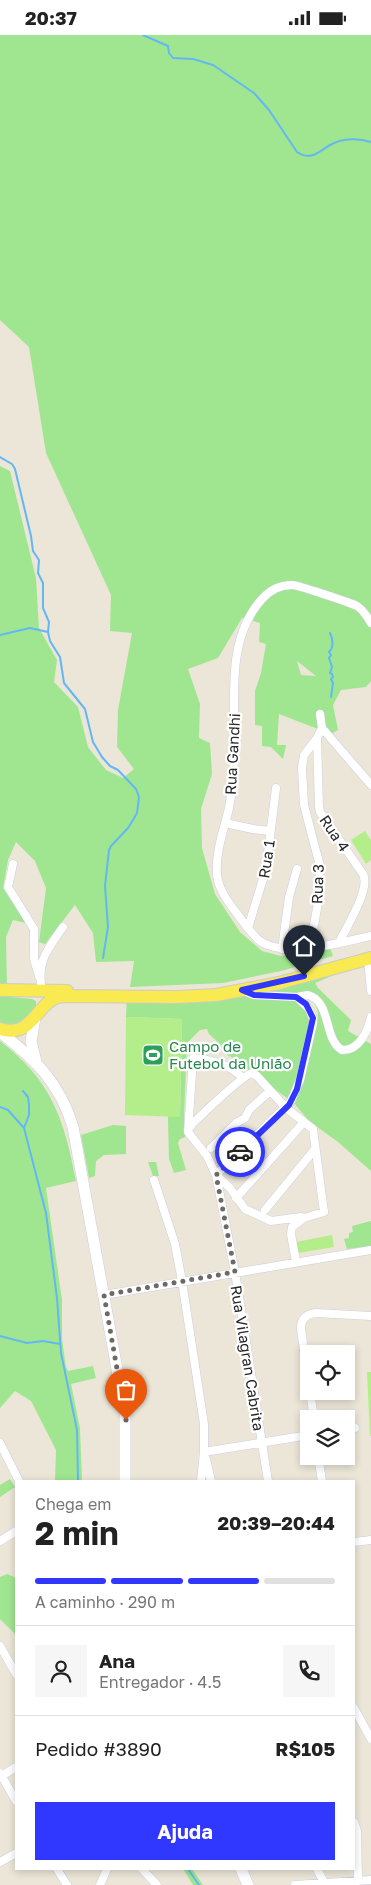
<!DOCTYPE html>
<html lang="pt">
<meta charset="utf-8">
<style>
:root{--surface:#fff;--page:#f6f6f6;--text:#222;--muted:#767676;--line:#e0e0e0;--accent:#3037ff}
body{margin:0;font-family:"Golos Text",sans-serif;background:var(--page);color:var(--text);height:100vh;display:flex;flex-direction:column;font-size:19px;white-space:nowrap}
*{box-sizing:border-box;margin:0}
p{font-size:16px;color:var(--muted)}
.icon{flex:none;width:28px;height:28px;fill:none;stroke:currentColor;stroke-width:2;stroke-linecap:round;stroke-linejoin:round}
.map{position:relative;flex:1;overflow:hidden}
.side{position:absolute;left:15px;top:1445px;width:340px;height:390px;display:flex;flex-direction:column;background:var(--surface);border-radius:0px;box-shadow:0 2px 8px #0003}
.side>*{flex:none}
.buttons{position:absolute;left:300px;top:1310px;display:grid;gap:10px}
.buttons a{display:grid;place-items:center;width:55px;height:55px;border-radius:0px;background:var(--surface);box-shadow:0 2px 8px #0003;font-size:25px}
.pin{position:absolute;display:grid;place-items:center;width:42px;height:42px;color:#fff;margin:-51px -21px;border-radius:50% 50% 50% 0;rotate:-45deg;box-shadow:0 0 5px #0007}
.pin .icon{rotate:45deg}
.courier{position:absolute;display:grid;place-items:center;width:50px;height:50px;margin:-25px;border:4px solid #3037ff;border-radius:50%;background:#fff;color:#222;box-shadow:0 1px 6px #0007}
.summary em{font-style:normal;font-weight:700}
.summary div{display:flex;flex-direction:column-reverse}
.summary{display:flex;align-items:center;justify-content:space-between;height:85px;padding:0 20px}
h1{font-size:32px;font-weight:700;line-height:38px}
.bar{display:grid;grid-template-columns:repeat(4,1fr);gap:8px 5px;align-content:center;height:60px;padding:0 20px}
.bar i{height:6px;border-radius:4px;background:var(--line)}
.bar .on{background:var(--accent)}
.bar p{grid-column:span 4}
.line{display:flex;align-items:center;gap:12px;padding:0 20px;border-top:1px solid var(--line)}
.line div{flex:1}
.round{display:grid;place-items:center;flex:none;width:52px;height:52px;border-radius:0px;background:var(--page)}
.action{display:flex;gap:10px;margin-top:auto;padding:10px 20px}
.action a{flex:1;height:58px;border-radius:0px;background:var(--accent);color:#fff;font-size:20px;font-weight:700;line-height:58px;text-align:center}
.status{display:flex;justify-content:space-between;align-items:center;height:35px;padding:0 25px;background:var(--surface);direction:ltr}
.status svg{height:14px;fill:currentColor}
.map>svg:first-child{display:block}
</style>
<div class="status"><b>20:37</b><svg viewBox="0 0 49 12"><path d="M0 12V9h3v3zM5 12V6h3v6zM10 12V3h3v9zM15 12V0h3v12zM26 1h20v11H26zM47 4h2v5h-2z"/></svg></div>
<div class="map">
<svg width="371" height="1850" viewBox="0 0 371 1850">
<rect width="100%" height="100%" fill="#ebe6d7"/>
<path fill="#a0e690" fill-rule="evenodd" d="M0,0H371V646L366,652L341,655L333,670L338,695L331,699L279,679L277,710H286L283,724L271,712L262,711V691L255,690V656L261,638L266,609L259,607L260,588L253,586V584L242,583L218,623L188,634L200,669L199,703L210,708L212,739L201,774L202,813L215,859L240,897L262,916L281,921L306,918L330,912L333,921L281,936L223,948L130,952L134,926L96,927L93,898L75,870L45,909L39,907L46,853L35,826L16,807L8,825L3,853L26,888L13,885L6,902L7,952H0V431L10,436L36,543L39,593L57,625L54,647L78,672L88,712L106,735L123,743L134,734L117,712L118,675L132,598L110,596L111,560L46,418L29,312L0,285ZM297,626L316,641L301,640Z
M338,938L315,948L318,953L351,985L348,996L371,1009V1136L338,1107L309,1086L294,1068L301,1051L318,985C319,977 316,967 309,963L264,958L263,953Z
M240,958C256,960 280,959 294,965C301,968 307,975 309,982C313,995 296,1050 290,1065L270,1051L257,1037L247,1034L241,1027L224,1018L219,1008L209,999L207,994L200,995L187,1008L184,1082L185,1102L180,1104L178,1108L186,1135L174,1138L169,1124L168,1086V1081H180L182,984L126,982L127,963Z
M0,961L32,964L36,966V971L25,988L4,990L0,988Z
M0,1006C52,1046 64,1084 76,1146L46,1153L62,1265V1304L66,1332L68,1336L93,1331L96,1343L71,1349L80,1393L82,1446H55L56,1415L31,1366L15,1356L0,1373Z
M113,1090L126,1091V1119L104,1120L96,1126L95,1141L89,1143L81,1100Z
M148,1127H156L159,1141H153Z
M371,1186V1211L347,1214L344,1204L349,1203V1198L353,1197L352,1191Z
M10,1444L15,1452L0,1462V1450Z
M7,1539L16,1543V1600L0,1584V1542Z
M183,1834H192L203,1850H193Z"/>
<path fill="#b4ee8a" d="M365,796L371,805V825L366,829L351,805Z
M126,982L182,984L180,1082L125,1080Z
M332,1200L334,1212L298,1218L296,1207Z
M367,1337H371V1401H370Z"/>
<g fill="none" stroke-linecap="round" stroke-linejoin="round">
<path stroke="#63b7f4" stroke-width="2" d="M143,0L168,11L169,18L173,23L193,24L213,30L254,58L269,75L297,117C312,127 320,115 332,109C343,103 360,103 371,107
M0,422L12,429L15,434L31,501L33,516L39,525L38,538L43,548V573L49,587L48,597L50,606L60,622L64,648L85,674L93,707L102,722L110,731L118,735L136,754L139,762L137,778L133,785L128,793L111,811L109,815L105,851L108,892L103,923
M330,598C333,604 334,612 329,617L331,620L329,623L332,632L330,638L332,639L333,642L331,644L333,648L331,662
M0,600L30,593L48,597
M23,1056L28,1062L29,1070V1080L24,1093L46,1178L57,1263L61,1318L77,1395L78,1446
M0,1072L8,1075L24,1093
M0,1301L27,1308L43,1306L60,1309
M188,1834L199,1850"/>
<g stroke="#cdcde2" stroke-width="9">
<path id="street" d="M371,588C367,581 363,575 357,571C351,568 298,550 292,550C280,550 270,555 262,564C223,607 237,672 234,724C233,741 232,757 229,773C224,794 215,818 217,840C219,856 229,868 238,880C245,889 253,902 263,908C289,922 343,907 371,901
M320,679L322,693L317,703L319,772L320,777L363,839C371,854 346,892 339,908
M322,693L371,750
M225,788L253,794L270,796
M13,829L8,852L34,894V924L39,941
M248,893L266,834L276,753
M310,912L318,868L320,831L304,770L302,733L304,720L317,703
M282,914L289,862L297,834
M368,924L371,956
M42,956C36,927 47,915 63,892
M244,956L254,960L297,962L309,974L313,983V988L300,1045L291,1066L216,1140L235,1237L268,1446
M297,962L308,960C332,967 323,1004 342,1015C359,1016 368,996 371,982
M243,1043C229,1029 212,1025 193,1023L188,1097L207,1121L216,1140L230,1153L245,1174L271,1186L301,1182
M188,1095L193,1088C204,1078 241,1041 252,1038L257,1041L286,1073L313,1094L324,1177L304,1183L292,1192L291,1199L296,1227
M211,1113L236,1088L245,1083L249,1075L270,1056
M154,1145L175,1209L182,1246L204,1389V1417L201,1446
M236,1163L304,1087
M265,1175L315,1114
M104,1260L371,1215
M309,1350L301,1294C301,1284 306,1279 316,1278L371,1281
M310,1356L314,1384
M346,1394L355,1393
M0,1408L19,1446
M204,1417L309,1400
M318,1421L322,1446
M206,1424L211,1446
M0,1506L16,1496
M354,1507L371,1505
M0,1611L16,1639
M354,1673L371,1704
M0,1738L16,1766
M0,1742L16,1732
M354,1787L357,1796L358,1846
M0,1827L16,1818
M57,1834L67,1850
M142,1834L157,1850
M317,1834L324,1847
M100,1850L107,1834
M295,1850L371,1845"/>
</g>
<g stroke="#cdcde2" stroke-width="12">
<path id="secondary" d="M35,983L31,1006L36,1027
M0,997C35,1024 60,1048 73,1092L125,1378V1446
M241,1834L248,1850"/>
</g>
<g stroke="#cbcbcb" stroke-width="14">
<path id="primary" d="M0,955L67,956
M0,994C34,1004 35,967 61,961L177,962L216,960L279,948L371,923"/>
</g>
<use href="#street" stroke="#fff" stroke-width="8"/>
<use href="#secondary" stroke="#fff" stroke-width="11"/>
<use href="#primary" stroke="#f8ea50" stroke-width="12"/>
</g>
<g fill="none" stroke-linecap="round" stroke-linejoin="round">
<path stroke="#6c6a65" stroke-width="5" stroke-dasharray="0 9" d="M126,1385L104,1260L235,1237L216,1140L240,1117"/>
<path stroke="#3037ff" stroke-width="6" d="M240,1117L289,1070L297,1054L313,983L306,969L296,962L254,960L242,955L304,941"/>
</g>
<defs>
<g id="stadium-square" transform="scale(1.125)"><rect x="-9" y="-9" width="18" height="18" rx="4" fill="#2e9e5b" stroke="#fff"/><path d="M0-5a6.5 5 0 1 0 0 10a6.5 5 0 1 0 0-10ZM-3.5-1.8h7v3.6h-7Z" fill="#fff"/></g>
</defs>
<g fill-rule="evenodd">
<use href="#stadium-square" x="153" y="1020"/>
</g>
<g text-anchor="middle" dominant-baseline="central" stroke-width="4.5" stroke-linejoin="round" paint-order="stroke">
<g font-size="15" fill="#272727" stroke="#fff">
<text transform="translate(232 719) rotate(-87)">Rua Gandhi</text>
<text transform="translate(335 798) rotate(56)">Rua 4</text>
<text transform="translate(266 824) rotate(-81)">Rua 1</text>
<text transform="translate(317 849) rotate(-88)">Rua 3</text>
<text transform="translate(248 1323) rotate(81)">Rua Vilagran Cabrita</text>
</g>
<g font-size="15" fill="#27864d" stroke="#fff" text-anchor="start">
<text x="169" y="1011">Campo de<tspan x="169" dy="17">Futebol da União</tspan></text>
</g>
</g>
</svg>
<div class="buttons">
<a><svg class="icon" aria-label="locate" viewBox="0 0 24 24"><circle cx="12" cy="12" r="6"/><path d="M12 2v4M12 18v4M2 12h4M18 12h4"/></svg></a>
<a><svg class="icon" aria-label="layers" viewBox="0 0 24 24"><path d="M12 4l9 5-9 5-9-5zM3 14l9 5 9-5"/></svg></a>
</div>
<div class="pin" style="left:126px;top:1385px;background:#ea580c"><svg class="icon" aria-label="bag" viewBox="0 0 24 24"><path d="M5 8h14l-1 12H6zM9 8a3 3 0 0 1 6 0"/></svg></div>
<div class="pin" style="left:304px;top:941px;background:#1f2937"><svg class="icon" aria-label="home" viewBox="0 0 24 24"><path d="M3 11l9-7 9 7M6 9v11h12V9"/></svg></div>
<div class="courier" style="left:240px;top:1117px"><svg class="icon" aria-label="car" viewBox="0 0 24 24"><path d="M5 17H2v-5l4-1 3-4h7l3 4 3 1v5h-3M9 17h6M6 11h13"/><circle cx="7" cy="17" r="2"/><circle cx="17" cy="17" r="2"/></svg></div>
<section class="side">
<div class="summary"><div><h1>2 min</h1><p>Chega em</p></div><em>20:39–20:44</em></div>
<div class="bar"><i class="on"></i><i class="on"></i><i class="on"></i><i></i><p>A caminho · 290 m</p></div>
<div class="line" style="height:90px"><a class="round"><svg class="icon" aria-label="person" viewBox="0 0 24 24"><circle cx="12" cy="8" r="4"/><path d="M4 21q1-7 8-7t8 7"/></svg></a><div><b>Ana</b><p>Entregador · 4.5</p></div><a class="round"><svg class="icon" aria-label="phone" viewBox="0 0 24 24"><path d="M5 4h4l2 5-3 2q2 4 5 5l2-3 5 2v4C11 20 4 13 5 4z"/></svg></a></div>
<div class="line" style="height:65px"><div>Pedido #3890</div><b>R$105</b></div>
<div class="action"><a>Ajuda</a></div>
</section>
</div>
